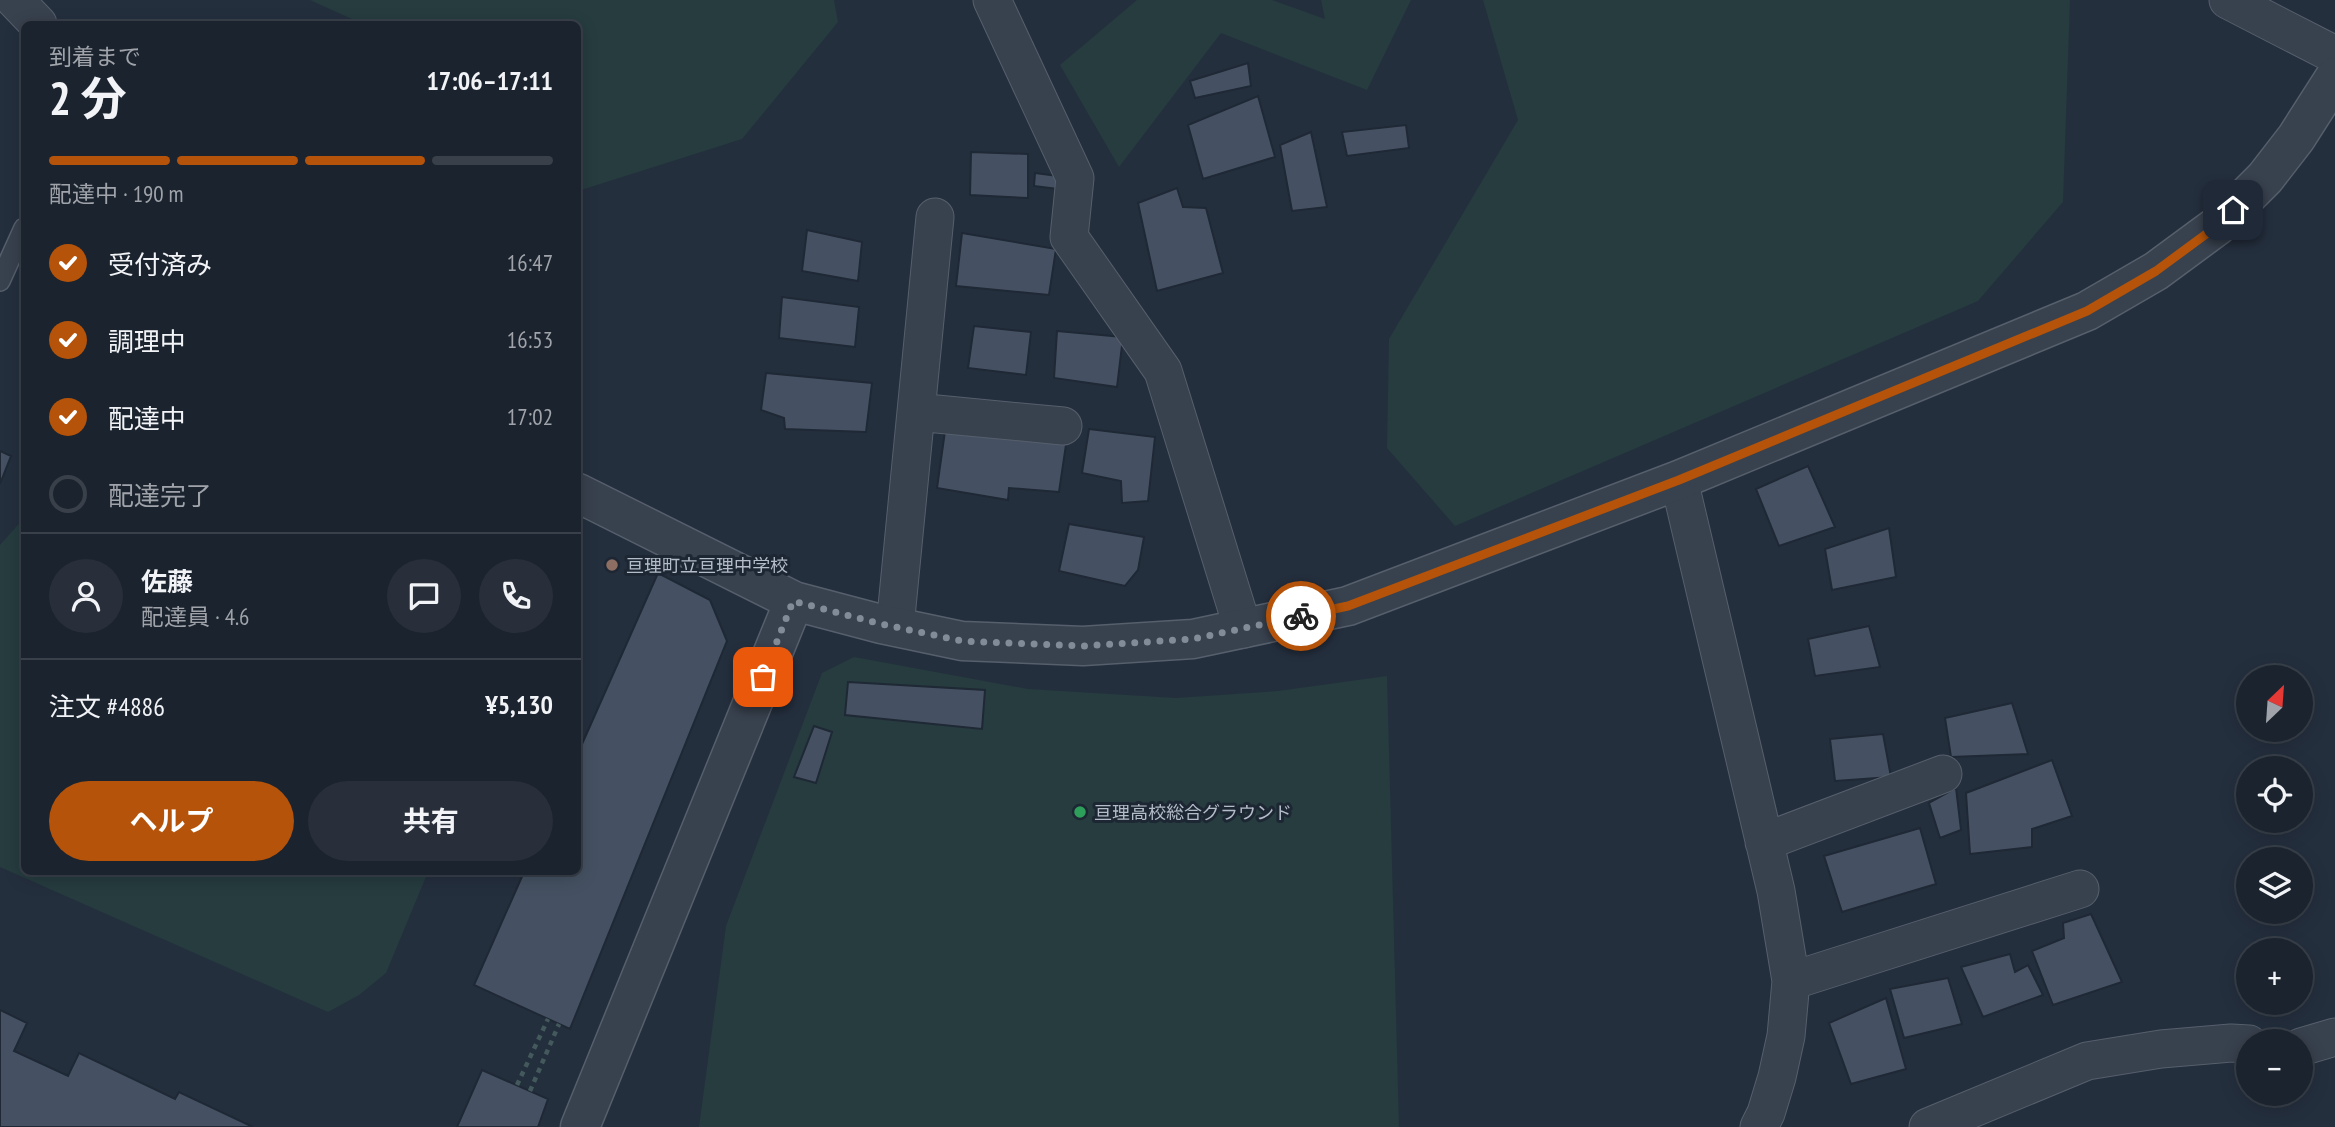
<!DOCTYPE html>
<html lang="ja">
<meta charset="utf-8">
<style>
:root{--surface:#1b232e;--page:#282f3a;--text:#f1f3f6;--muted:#a0a4aa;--line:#39404a;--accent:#b45309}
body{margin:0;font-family:"PT Sans Narrow","Noto Sans JP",sans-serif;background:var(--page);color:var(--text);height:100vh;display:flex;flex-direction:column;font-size:26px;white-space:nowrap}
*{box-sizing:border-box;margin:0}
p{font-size:23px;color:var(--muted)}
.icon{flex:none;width:38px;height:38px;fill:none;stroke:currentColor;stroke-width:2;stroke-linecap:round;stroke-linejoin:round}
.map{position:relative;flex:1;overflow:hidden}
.drawer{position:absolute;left:21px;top:21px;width:560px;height:854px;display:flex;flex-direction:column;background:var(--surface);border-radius:10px;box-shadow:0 4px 18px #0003,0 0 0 2px var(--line)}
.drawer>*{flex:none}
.needle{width:46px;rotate:25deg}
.controls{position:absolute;left:2236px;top:665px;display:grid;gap:14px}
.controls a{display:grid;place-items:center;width:77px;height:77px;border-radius:50%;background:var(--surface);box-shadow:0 4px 18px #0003,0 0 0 2px var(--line);font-size:35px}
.pin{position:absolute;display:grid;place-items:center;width:60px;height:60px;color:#fff;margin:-30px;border-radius:14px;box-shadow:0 4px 10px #0006}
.courier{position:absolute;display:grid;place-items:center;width:70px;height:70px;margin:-35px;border:5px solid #b45309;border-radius:50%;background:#fff;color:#222;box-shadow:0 2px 9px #0007}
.headline em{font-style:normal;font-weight:700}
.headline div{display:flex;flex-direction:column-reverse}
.headline{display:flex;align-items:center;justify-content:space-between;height:119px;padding:0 28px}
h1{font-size:46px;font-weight:700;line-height:52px}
.bar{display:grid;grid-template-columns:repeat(4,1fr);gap:10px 7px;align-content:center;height:84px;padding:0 28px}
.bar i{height:9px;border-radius:5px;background:var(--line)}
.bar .on{background:var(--accent)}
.bar p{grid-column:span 4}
.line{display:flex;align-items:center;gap:18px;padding:0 28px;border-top:2px solid var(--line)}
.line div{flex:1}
.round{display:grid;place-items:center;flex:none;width:74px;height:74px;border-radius:37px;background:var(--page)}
ol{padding:0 28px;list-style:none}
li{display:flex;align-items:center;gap:21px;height:77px}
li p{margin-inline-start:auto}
li .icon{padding:7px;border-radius:50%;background:var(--accent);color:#fff;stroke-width:4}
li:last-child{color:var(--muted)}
li i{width:38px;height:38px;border:4px solid var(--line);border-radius:50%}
.action{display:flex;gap:14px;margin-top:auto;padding:14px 28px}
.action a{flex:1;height:80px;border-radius:42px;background:var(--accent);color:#fff;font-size:28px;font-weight:700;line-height:80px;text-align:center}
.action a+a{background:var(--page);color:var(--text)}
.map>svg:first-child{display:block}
</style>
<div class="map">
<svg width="2335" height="1127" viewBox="0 0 2335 1127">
<rect width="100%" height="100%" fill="#242f3e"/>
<path fill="#263c3f" d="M310,0H834L838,22L742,139L578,191V24H363Z
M1137,0H1272L1325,19L1321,0H1411L1367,90L1221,33L1119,167L1060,65Z
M1483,0H2070L2063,202L1978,301L1455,526L1387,448L1389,339L1518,120Z
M24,518V872H428L386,973L359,995L328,1012L0,867V545Z
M854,657L1028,689L1176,698L1278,691L1387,676L1399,1127H699L726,926L822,673Z"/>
<path fill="#455162" stroke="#1f2835" stroke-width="2" d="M1248,63L1251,86L1195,98L1190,81Z
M1258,96L1275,157L1203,179L1188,125Z
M1406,125L1409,148L1347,156L1342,132Z
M1311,132L1327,207L1292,211L1280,145Z
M971,152L1028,154V198L970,195Z
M1035,173L1058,176V189L1034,186Z
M1177,188L1183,207L1206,208L1223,273L1157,291L1138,203Z
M807,230L862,242L858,281L802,271Z
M962,233L1056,249L1049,295L956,286Z
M782,297L859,307L855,347L779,338Z
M974,326L1031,332L1026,375L968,368Z
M1057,331L1123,337L1117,387L1054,378Z
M766,373L872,383L866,432L785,429L784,418L761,410Z
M1089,429L1155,437L1148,501L1122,503L1121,481L1082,473Z
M945,431L1067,438L1059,492L1009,488L1008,500L937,488Z
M0,451L11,456L0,484Z
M1808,466L1835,527L1779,546L1756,489Z
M1069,524L1144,537L1138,570L1125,586L1059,571Z
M1889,528L1896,577L1832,590L1825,549Z
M658,573L710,600L727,641L570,1029L474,985L524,872H578V753Z
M1869,626L1880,667L1815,676L1808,639Z
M848,682L985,690L982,729L845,715Z
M2012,703L2028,754L1951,757L1945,718Z
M814,726L832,732L816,783L794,777Z
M1883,734L1891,777L1835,781L1830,739Z
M2052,760L2072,816L2032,829V847L1970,854L1966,793Z
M1956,788L1961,830L1940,838L1929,803Z
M1920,828L1936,884L1842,912L1824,856Z
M2091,914L2122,982L2053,1005L2032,951L2064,938L2063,923Z
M2010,954L2015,972L2028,965L2043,995L1983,1017L1961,967Z
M1948,978L1962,1024L1904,1038L1890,989Z
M1886,998L1906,1069L1851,1084L1829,1023Z
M0,1010L27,1023L14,1051L68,1076L79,1053L175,1099L179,1092L253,1127H0Z
M482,1070L548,1099L538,1127H457Z"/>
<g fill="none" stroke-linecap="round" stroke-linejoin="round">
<g stroke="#565f6c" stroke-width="22">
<path id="service" d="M0,281L24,228"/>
</g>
<g stroke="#565f6c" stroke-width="39">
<path id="minor" d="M15,0L38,24
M992,0L1075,178L1069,237L1163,371L1243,629
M2228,0L2335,55
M916,412L1063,426
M1679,480L1776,891L1791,981L1786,1036L1777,1077L1766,1113L1759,1127
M895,627L935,217
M1764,842L1943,774
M1791,981L2080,889
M2301,1047L2335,1037
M1928,1127L2087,1061L2161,1049L2231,1043L2249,1044"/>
</g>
<g stroke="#565f6c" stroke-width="41">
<path id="tertiary" d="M578,493L794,601L881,624L962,641L1083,646L1193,639L1348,606L1679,480L2087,311L2156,271L2217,226L2265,178L2296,138L2335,77
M580,1127L794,601"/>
</g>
<path stroke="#44595c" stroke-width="4.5" stroke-dasharray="5 5" stroke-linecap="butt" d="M517,1085L548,1019
M530,1091L559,1024"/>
<use href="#service" stroke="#38414e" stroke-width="19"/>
<use href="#minor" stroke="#38414e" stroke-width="37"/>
<use href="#tertiary" stroke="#38414e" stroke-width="38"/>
</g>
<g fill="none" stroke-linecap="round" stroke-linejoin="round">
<path stroke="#828b98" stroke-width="7" stroke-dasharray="0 12.6" d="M763,677L793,601L881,624L962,641L1083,646L1193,639L1301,616"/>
<path stroke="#b45309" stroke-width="9" d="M1301,616L1348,606L1679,480L2087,311L2156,271L2217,226L2233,210"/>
</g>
<circle fill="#8d6e63" stroke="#1d2633" stroke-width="2.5" cx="612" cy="565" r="7"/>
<circle fill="#2e9e5b" stroke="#1d2633" stroke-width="2.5" cx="1080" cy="812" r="7"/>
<g text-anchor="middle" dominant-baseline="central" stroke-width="6" stroke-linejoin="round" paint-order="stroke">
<g font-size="18" fill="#b4bcc9" stroke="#1d2633" text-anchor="start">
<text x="626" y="565">亘理町立亘理中学校</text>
<text x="1094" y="812">亘理高校総合グラウンド</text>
</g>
</g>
</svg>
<div class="controls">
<a><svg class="needle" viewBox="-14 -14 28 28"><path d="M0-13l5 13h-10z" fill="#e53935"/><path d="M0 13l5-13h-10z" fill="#a0a4aa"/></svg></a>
<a><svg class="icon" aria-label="locate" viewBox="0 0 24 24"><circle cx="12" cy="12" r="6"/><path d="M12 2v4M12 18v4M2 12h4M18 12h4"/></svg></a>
<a><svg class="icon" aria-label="layers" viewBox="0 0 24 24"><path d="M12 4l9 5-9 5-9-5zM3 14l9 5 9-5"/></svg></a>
<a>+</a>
<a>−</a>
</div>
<div class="pin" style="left:763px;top:677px;background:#ea580c"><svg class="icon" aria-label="bag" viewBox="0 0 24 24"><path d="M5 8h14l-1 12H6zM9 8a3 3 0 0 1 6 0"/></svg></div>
<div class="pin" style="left:2233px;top:210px;background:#1f2937"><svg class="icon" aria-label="home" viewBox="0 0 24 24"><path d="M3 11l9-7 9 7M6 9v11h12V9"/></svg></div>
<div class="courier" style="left:1301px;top:616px"><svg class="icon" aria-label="bike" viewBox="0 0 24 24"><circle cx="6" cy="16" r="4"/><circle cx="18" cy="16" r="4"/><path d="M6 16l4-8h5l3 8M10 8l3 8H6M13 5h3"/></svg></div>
<section class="drawer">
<div class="headline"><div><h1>2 分</h1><p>到着まで</p></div><em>17:06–17:11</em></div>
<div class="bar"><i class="on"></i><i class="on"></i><i class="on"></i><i></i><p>配達中 · 190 m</p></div>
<ol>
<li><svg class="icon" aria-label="check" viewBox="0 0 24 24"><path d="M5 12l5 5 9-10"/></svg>受付済み<p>16:47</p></li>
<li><svg class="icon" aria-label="check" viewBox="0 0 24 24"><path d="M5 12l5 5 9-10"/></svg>調理中<p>16:53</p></li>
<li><svg class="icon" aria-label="check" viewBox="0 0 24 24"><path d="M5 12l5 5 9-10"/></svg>配達中<p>17:02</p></li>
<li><i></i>配達完了</li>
</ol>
<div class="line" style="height:126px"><a class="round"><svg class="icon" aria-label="person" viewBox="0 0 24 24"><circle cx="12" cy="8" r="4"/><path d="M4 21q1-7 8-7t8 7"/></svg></a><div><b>佐藤</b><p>配達員 · 4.6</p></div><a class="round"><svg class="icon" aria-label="chat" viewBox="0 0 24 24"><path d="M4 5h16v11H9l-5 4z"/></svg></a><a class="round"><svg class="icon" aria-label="phone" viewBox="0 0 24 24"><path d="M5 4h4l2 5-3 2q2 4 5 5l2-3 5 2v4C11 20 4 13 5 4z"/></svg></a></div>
<div class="line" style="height:91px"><div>注文 #4886</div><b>¥5,130</b></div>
<div class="action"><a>ヘルプ</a><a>共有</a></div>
</section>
</div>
